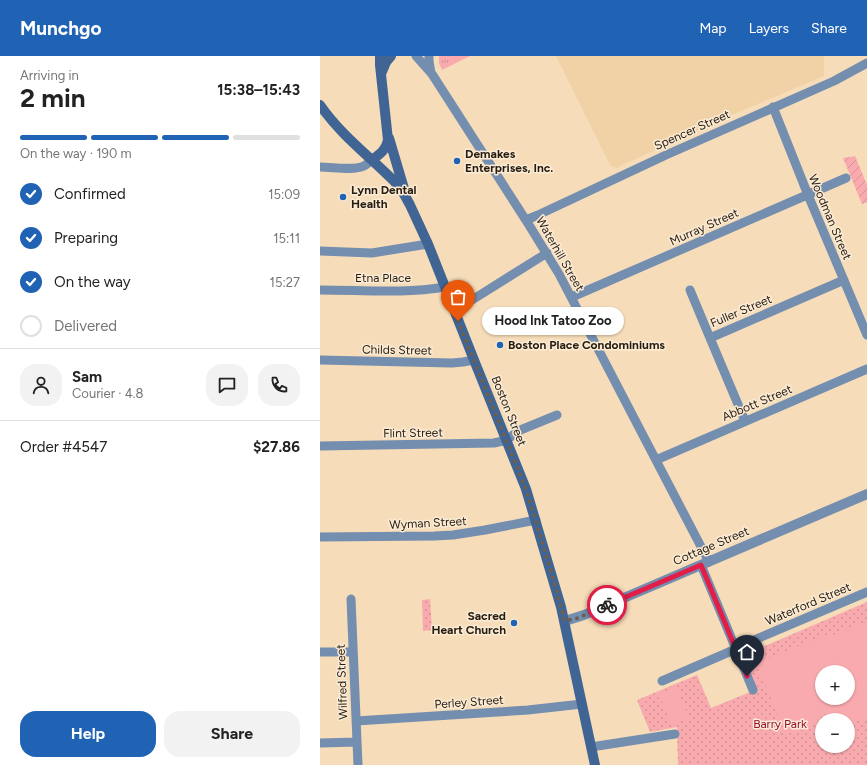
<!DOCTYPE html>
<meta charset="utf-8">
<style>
:root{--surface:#fff;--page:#f2f2f2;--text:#222;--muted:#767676;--line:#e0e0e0;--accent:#2063b4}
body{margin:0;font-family:Figtree,sans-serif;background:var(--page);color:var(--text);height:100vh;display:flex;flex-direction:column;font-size:15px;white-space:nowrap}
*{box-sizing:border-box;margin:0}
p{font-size:13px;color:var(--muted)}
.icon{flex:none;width:22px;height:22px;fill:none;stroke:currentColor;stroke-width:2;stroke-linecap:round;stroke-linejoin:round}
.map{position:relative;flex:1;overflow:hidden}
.sheet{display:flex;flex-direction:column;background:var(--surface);width:320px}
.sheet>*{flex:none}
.fabs{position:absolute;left:495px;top:609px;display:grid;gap:8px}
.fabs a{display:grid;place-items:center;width:40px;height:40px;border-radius:50%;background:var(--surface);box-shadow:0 1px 3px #0004;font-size:20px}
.pin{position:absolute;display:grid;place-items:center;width:34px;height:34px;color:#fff;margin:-41px -17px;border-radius:50% 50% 50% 0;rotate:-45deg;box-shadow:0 0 4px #0007}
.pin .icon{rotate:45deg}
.courier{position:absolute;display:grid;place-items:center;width:40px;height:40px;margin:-20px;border:3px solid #e11d48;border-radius:50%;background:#fff;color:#222;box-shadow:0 1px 5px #0007}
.bubble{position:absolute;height:28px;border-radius:14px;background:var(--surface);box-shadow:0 1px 3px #0004;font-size:13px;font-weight:700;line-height:28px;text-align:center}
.overview em{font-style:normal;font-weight:700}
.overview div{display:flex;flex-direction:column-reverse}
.overview{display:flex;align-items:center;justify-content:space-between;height:68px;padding:0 20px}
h1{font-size:26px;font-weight:700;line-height:30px}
.bar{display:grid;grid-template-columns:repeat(4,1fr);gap:6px 4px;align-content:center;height:48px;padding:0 20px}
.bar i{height:5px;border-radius:3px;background:var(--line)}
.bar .on{background:var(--accent)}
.bar p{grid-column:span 4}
.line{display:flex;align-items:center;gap:10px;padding:0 20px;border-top:1px solid var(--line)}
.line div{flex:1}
.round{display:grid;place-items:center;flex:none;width:42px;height:42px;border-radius:16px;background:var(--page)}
ol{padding:0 20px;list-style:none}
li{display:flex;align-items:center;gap:12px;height:44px}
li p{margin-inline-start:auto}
li .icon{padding:4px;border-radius:50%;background:var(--accent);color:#fff;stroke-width:4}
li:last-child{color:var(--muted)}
li i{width:22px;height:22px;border:2px solid var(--line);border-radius:50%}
.cta{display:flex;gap:8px;margin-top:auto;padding:8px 20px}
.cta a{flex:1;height:46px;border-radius:16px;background:var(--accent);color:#fff;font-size:16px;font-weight:700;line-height:46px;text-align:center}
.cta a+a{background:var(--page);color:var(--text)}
header{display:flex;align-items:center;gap:24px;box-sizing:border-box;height:56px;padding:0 20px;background:var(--accent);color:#fff}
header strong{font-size:19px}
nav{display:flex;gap:22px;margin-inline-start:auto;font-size:14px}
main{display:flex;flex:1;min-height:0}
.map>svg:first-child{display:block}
</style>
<header>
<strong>Munchgo</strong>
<nav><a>Map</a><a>Layers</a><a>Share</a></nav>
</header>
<main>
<section class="sheet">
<div class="overview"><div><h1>2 min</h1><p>Arriving in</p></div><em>15:38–15:43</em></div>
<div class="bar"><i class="on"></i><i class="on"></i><i class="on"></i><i></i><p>On the way · 190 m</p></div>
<ol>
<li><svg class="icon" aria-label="check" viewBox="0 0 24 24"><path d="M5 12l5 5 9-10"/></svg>Confirmed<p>15:09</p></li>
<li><svg class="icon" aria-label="check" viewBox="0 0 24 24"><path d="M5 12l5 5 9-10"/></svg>Preparing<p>15:11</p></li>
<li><svg class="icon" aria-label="check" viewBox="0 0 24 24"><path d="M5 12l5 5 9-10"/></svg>On the way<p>15:27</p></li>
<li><i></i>Delivered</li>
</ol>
<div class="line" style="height:72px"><a class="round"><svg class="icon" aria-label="person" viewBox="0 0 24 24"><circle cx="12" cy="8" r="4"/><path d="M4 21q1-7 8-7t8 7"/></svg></a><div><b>Sam</b><p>Courier · 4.8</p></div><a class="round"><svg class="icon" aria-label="chat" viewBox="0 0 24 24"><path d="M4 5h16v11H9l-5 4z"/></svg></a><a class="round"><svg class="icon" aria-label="phone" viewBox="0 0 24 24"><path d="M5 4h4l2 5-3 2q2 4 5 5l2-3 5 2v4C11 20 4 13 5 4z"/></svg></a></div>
<div class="line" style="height:52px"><div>Order #4547</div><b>$27.86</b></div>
<div class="cta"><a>Help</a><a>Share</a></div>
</section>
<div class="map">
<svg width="547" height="709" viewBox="0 0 547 709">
<defs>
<pattern id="grass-tufts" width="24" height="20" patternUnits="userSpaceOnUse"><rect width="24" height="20" fill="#f9aaae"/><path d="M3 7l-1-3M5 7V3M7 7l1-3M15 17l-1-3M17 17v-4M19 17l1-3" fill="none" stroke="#d59294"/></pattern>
<pattern id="park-dots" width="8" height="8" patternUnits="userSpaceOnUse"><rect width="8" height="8" fill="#f9aaae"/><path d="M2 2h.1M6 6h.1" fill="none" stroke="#d59294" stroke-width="1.8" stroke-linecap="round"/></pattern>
<pattern id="garden-furrows" width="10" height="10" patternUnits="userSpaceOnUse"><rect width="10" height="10" fill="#f9aaae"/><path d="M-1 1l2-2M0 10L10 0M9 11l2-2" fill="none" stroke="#d59294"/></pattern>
</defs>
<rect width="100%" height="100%" fill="#f6dcb8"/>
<path fill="#f1d2a7" d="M236,0H504V20L393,67L296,112L290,109Z"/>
<path fill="url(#grass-tufts)" d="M119,0H150L122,14L119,7Z"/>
<path fill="url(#park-dots)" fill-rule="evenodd" d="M110,543L112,574L103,575L102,544Z
M547,546V709H358L357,671L330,676L317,644L377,619L391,652L435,634L422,600ZM502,616H528V642H502ZM502,664H528V690H502Z"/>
<path fill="url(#garden-furrows)" d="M535,100L547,129V146L542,148L523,102Z"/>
<path fill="#f9aaae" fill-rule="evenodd" d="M547,565V661L528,669V664H508L505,657C494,668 482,676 466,678L439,614L445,604L508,578L510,580ZM502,616H528V642H502Z
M356,631L369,662L352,669L339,638Z"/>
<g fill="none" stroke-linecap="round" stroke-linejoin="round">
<path stroke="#748eaf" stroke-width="9" d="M96,0L112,18L209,169L239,218L389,506
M109,0V5L111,17
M453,51L488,139L547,279
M0,111C13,111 33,115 44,110C47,108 50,106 52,104
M206,164L218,159L346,99L514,25L547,7
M0,195L52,197L108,188
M0,234C42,234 84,238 125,231
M370,234L390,282
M252,241L526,122
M134,255L144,249L227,197
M0,304L132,307L143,306L154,304
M425,365L390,282L524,224
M0,390L174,387L187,384L198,375L237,359
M336,404L547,313
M0,481L114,480L133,479L165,474L216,464
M381,509L433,634
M31,543L38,709
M0,596H33
M342,625L416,593L427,587L547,536
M36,665L208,654L262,648
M0,687L37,686
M271,691L355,678"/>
<path stroke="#748eaf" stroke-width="10" d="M245,565L264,559L547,438"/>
<path stroke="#406595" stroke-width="10" d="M61,18L66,6L71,0
M0,49C20,78 49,100 74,125L84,138L90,149L108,188L154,304L206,433L241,551L275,709
M69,82L85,136
M52,104C60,98 66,94 68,84L60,9V0"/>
</g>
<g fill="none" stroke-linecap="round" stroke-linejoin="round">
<path stroke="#6f5f4a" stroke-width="4" stroke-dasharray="0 7.2" d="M138,265L206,433L230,512L245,565L258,562L287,549"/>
<path stroke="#e11d48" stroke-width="5" d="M287,549L381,509L427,620"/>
</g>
<g fill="#2063b4" stroke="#fbebd5" stroke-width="1.5">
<circle cx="137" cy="105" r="4"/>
<circle cx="23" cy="141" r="4"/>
<circle cx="180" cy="289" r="4"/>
<circle cx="194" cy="567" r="4"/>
</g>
<g text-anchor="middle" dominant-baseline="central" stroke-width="3" stroke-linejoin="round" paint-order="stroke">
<g font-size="12" fill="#261c0f" stroke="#fbebd5">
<text transform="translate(372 74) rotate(-24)">Spencer Street</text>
<text transform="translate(510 161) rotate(67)">Woodman Street</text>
<text transform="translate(384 171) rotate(-24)">Murray Street</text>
<text transform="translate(240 198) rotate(60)">Waterhill Street</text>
<text x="63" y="222">Etna Place</text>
<text transform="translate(421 255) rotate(-23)">Fuller Street</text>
<text transform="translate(77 294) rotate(1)">Childs Street</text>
<text transform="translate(437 347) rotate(-23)">Abbott Street</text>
<text transform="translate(189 355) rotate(68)">Boston Street</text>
<text transform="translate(93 377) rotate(-1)">Flint Street</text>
<text transform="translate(108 467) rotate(-3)">Wyman Street</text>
<text transform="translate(391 490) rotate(-23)">Cottage Street</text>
<text transform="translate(488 548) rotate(-23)">Waterford Street</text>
<text transform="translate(22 626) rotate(-92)">Wilfred Street</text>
<text transform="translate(149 646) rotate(-4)">Perley Street</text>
</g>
<g font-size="12" font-weight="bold" fill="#261c0f" stroke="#fbebd5" text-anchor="start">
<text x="145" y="98">Demakes<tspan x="145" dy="14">Enterprises, Inc.</tspan></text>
<text x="31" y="134">Lynn Dental<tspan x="31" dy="14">Health</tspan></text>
<text x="188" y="289">Boston Place Condominiums</text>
<text x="186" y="560" text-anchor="end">Sacred<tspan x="186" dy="14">Heart Church</tspan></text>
</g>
<g font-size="12" fill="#911030" stroke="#fbebd5">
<text x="460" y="668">Barry Park</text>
</g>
</g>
</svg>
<div class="fabs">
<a>+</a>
<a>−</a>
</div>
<div class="pin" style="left:138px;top:265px;background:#ea580c"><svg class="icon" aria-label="bag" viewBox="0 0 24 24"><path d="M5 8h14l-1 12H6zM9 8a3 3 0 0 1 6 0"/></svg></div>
<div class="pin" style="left:427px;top:620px;background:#1f2937"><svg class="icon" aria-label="home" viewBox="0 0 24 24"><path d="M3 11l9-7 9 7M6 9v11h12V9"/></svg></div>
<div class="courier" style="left:287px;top:549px"><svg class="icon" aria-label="bike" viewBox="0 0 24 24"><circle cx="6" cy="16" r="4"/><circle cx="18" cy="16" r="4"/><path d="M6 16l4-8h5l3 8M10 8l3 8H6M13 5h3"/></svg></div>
<div class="bubble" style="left:162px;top:251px;width:142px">Hood Ink Tatoo Zoo</div>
</div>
</main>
